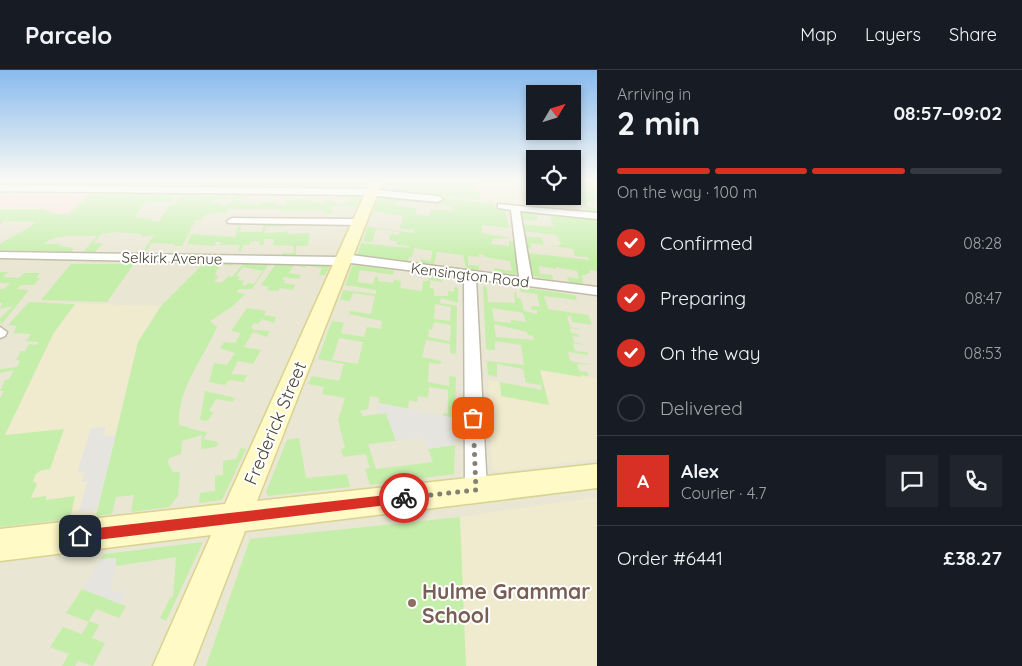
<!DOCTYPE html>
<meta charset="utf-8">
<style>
:root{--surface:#171b24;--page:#20242c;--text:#f1f3f6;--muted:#9ea1a6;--line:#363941;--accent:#d93025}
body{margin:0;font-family:Quicksand,sans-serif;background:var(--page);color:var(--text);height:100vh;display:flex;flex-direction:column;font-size:19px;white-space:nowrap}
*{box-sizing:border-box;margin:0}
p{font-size:16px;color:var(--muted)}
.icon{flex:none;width:28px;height:28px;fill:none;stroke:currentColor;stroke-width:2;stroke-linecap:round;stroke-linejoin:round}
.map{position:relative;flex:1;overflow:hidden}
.sheet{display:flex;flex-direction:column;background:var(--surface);width:425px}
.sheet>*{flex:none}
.needle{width:32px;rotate:52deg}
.controls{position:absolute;left:526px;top:15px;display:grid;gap:10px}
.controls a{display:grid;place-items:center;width:55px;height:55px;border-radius:0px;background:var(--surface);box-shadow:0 2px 8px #0003;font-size:25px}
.pin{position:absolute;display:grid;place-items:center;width:42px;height:42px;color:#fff;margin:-21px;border-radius:10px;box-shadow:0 2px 8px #0006}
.courier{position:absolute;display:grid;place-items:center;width:50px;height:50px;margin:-25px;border:4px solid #d93025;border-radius:50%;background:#fff;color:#222;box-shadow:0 1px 6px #0007}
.summary em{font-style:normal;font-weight:700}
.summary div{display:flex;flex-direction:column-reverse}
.summary{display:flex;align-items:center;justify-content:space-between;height:85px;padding:0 20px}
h1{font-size:32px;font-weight:700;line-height:38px}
.bar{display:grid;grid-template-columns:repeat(4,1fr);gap:8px 5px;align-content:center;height:60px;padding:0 20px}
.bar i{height:6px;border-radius:4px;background:var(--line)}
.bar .active{background:var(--accent)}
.bar p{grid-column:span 4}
.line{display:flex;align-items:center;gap:12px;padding:0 20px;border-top:1px solid var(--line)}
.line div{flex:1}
.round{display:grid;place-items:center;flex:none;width:52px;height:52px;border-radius:0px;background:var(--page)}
ol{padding:0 20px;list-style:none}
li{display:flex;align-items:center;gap:15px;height:55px}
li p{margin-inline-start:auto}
li .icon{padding:5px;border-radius:50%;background:var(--accent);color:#fff;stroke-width:4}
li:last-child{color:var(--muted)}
li i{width:28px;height:28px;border:2px solid var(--line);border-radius:50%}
header{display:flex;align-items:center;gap:30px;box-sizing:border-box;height:70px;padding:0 25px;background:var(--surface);border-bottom:1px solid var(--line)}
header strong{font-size:24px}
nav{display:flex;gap:28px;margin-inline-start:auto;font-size:18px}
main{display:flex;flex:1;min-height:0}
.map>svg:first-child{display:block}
</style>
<header>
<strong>Parcelo</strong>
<nav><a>Map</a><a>Layers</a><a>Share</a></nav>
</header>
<main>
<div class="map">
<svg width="597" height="596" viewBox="0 0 597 596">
<rect width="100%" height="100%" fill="#f5f3e6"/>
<path fill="#e9e6d3" d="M0,110H145L140,118L381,120L533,136L528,115L479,110H535V126H572L573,110H597V596H0Z"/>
<path fill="#f0ebce" d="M385,110H479L528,115L534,136L381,120Z
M29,232L161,236L138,272L96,446L0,457V371L2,370L53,265L13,263L17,256L8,255Z
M539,300L597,308V389L497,402L492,398L488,310L546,321Z
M597,427V596H206L250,469L460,447Z"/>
<path fill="#f7e1d8" d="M12,121L92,122L69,144H56L43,139H0V129Z"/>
<path fill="#c5eeaa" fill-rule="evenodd" d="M39,110H135L125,118L24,116Z
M145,110L293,113L368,110L364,120L139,118Z
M385,110H470L473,113V121L480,122V130L381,120Z
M573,110H597V128H594L597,130H593L595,133L586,132L588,136L595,139L597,143L587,142L582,130H567L569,134H567L565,129L549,127V132L547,126L569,128V126H578L573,120Z
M92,122L177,123L171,132L145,133L135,147L152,149V151H159L170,135L175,134L180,125H196L197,123H208L206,127H213L215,123H228L227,126L230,128L213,130V132L222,134V136L229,134L234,123L253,124L233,130H240L242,133H256V135C264,132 268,131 277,132V135H285V130L304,129L320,133L330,129L339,135L352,130L345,127L339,129L335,125H354L361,128L357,137L333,136L331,142L334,144L322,142V140L281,141V139H228L226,145L225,143C216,143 206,141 202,150H196L188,164L235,167L238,156H241L240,162H262L264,154H285L284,157H266L264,163L285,162L286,159L288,164L310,163L308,176H296V185H282V183H293L294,176L273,175L274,169H264V175H259L260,171L250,172V175H243L241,181H238L240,175H220L221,172H216L215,176L187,174L191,165H188L182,176H174V174L152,173L145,183H142L154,165L141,167L142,164L117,162L101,164L94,173H103L95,182H83L97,166C81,166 55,163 44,174H60L59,176L73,178L72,182L0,180V174C13,165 24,162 36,152L4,151L0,155V139H43L56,144H69Z
M380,125L421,129V133L398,131L396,136L417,138L415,145L429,146L431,139L452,141V136L434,134V130H442L443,128L494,134L495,138L505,139L509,158L482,155V163L510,168L493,169L491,174L509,176V171L516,172L521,205L494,202V198L512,201L510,191L485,187L484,185L479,184V187L468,186V195L479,196V200L466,198L463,185L437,182L434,194L421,193V189L431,191L432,181L414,178L412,187H409L408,191L357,185L361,173L409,178V176L397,175V171L389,170L390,164L398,165L400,162L376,159L372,172L363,171L368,157L414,163V160L381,156L400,158L403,146L374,141Z
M519,141L597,148V201L589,200L590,203H586L587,205H582L583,214L569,212L567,207L579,209L577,201L556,197V199L539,196L540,204L552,205L553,210L528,205V183L589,190L588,187L575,186L573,179L531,173V179L525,177L523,166L542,168L544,175L558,176L561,174L560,171L557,170H559L556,165L522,161L521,154L555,157L551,153L539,152L552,153L550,146L537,145L538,151L520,149Z
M71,194H132L133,195L107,232L41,230Z
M203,194H233L231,196L222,194L215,203L218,207L214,212L221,213L229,206L232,207L243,194H269L252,219H239L236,222L245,224L233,236L210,251L217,257C203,289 177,319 179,355L207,363L203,369L218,372L216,377L201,379L202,365L182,371L181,384L169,388L168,393L173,402H180L178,426L169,437L131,442L134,425L116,427L112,444L96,446L138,272L161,236ZM243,197L263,201L254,214L248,213L246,215H242L244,211L238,210L240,207L236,206Z
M275,195L330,196L325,205H319L322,198L306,196L305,198L294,195L289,203L301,205L299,209L284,207L282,209L285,210L284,213L295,215L293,220L280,218L278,221L267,220L269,217L261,215Z
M353,195L394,200L393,205L360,200L357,212L373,214L375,207H378V211L393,213L394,210L401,211L400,218L422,221L423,211H428L429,205L442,206V212L430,210V218L434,219V226H448V221L454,222V217L458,218V233L441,228L440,233L457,236L456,284L450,283V274L426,270L422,287L441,291V294L429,293L428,312L449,316V306L456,307L455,348L443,346V343L448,344V320L429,317L428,328L418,326L417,332L409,330L408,339L379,333V328L370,326L368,339L360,341L363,346L386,343L396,371L368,374L376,399L433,392L428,379L455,375L454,404L370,415L365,399L370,398L366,384L343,387L341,379L345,378L338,350L345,328L322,324L324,317L308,314L312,306L339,311L344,294L318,289L332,251L344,253L341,263L364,267L367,257L381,259L382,251L349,244L350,241L371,244L375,226L353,223L350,231L340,230L343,220L376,224V220L345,215ZM435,234L451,237L450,251L434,249ZM434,252L451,255L450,271L428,267L429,259L432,260ZM339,268L363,272L358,294L332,290Z
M0,202H8L3,207L19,208L24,203H40L36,208H40L34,215H21L17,219L29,220L1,255L0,248L13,236L0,239L2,233H0V219H4L10,213H0Z
M483,216L487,217L488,232L515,233L514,222H516L517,228L521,229L524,241L537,244V240H532L531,236L540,237L537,224L521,222L520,217L575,225L577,230L544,226L548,239L588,245L592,255L572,252L571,246H567L570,257L584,260L570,258L571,263L578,264L579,267L572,266L574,272L587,275L573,273L575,281L587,282L588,285L568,282L570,291L591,295L577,294L579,301L587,302L589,306L581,305V307L540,300L549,335L501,326L500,312L542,320L541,315L526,313L523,299L497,294V307L488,305L487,291L524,295L521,275L495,271V280L486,279ZM492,238L523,243L526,252L511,250V253L494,251ZM494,254L527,262L528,265L533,266L534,270L496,267Z
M29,232L75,234L53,264L5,365L64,359L50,399C40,400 36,401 33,411L37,414L31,428L46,426V430L75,426L70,449L0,457V328L4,321H0L5,310L9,309L14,300L0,303V299L17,297L20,291L16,290L21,281H25L29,274L36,275L39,272L26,271L31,264L13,263L17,256L8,255Z
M247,238L266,241L264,245L276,247L274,253L262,249L258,254L254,253L251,258L255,260L270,261L267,267L253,262L244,277L261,280L253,294L238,291L231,304L247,305L244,312L229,310L225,315L209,312L214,293L227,295L235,283L220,278L224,272L235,273L241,263L231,261Z
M205,321L235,328L233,332L216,329L209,341L213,342L208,351L200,350Z
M299,368L306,408L347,404L350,417L268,426L266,422L287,370Z
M241,378L246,379L222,430L199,433L200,423L215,421V406L223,405V391L236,389Z
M460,447L466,596H206L250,469Z
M203,472L166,551L160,548L170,528L173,527L176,487L116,496V488L101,489L104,484Z
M82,519L126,536L119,548L96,539L89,551L99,555L92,568L105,573L93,596L78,591L75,596H62L69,584L50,577L63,557L82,564L89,552L66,543Z"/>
<path fill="#e5e4df" d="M379,333L455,348V375L428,379L423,368L396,371L386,343L377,344Z
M106,357L103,366L116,365L97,440L79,442L87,412H81L84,402L77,403L91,358Z
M116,488L111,522L126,520L120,534L82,519L101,489Z"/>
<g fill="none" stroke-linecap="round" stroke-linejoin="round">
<g stroke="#c1bca7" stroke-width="3">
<path id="street" d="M529,110H535V118L532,117Z
M0,115L366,119L438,126L443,129L438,132L366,125L0,121Z
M498,134L597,143V149L520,141L532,209L597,217V225L476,209L487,420L484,427L476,430L468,427L465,420L464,207L351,193L336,195L0,188V182L336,187L351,185L519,207L511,140L498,138Z
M232,148L360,149L365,152L360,155L228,153L227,151Z
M0,257L7,262L5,266L0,268Z"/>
</g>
<g stroke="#d9d290" stroke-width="3">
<path id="secondary" d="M371,110H383L257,431L597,394V418L245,461L193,596H153L211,465L0,491V459L225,434Z"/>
</g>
<use href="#street" fill="#fff" fill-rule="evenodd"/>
<use href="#secondary" fill="#fffac6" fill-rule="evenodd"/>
</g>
<linearGradient id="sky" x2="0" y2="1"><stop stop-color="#89baee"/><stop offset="0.57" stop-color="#fafaf4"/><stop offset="1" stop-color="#fafaf4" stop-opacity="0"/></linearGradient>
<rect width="597" height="194" fill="url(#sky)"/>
<path fill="#d93025" d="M404,423L409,428L404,433L80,472L74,466L80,460Z"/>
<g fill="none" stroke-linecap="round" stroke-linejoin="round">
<path stroke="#858172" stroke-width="5" stroke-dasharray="0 9" d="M404,428L476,420L473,348"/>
</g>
<circle fill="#8d6e63" stroke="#fff" stroke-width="2" cx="412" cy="533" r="5"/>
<g text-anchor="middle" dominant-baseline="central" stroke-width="4" stroke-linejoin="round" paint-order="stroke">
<g font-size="15" fill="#494434" stroke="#fff">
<text transform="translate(172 188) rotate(1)">Selkirk Avenue</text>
<text transform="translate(470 205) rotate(7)">Kensington Road</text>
</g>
<g font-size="18" fill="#494434" stroke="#fff">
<text transform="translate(275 353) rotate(-67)">Frederick Street</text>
</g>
<g font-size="21" font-weight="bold" fill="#785e54" stroke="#fff" text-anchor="start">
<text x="422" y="521">Hulme Grammar<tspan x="422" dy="24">School</tspan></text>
</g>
</g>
</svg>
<div class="controls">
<a><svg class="needle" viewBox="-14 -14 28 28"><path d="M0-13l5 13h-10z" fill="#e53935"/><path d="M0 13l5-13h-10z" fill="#9ea1a6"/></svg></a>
<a><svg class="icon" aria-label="locate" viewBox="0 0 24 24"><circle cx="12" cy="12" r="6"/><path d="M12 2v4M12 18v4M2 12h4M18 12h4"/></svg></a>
</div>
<div class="pin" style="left:473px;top:348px;background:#ea580c"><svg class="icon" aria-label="bag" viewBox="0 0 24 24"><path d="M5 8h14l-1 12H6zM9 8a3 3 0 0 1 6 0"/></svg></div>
<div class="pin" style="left:80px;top:466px;background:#1f2937"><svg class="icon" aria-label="home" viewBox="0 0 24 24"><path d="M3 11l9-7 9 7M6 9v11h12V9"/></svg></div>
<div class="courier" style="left:404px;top:428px"><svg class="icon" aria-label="bike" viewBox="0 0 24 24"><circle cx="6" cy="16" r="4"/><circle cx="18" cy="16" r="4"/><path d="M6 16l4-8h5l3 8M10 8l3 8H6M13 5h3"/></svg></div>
</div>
<section class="sheet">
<div class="summary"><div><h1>2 min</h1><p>Arriving in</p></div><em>08:57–09:02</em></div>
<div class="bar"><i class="active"></i><i class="active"></i><i class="active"></i><i></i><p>On the way · 100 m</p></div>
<ol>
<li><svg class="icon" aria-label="check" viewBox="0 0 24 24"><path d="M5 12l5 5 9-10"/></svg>Confirmed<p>08:28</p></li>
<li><svg class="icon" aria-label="check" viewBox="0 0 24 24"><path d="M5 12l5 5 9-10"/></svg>Preparing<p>08:47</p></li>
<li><svg class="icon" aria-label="check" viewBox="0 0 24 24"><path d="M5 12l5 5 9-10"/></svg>On the way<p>08:53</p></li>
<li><i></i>Delivered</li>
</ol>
<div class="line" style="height:90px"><b class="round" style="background:var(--accent);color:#fff">A</b><div><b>Alex</b><p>Courier · 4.7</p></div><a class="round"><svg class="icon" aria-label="chat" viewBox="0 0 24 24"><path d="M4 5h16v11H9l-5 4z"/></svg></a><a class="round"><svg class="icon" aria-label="phone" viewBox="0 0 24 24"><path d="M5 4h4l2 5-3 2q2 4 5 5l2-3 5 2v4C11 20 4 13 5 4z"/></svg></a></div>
<div class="line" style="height:65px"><div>Order #6441</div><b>£38.27</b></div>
</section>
</main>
